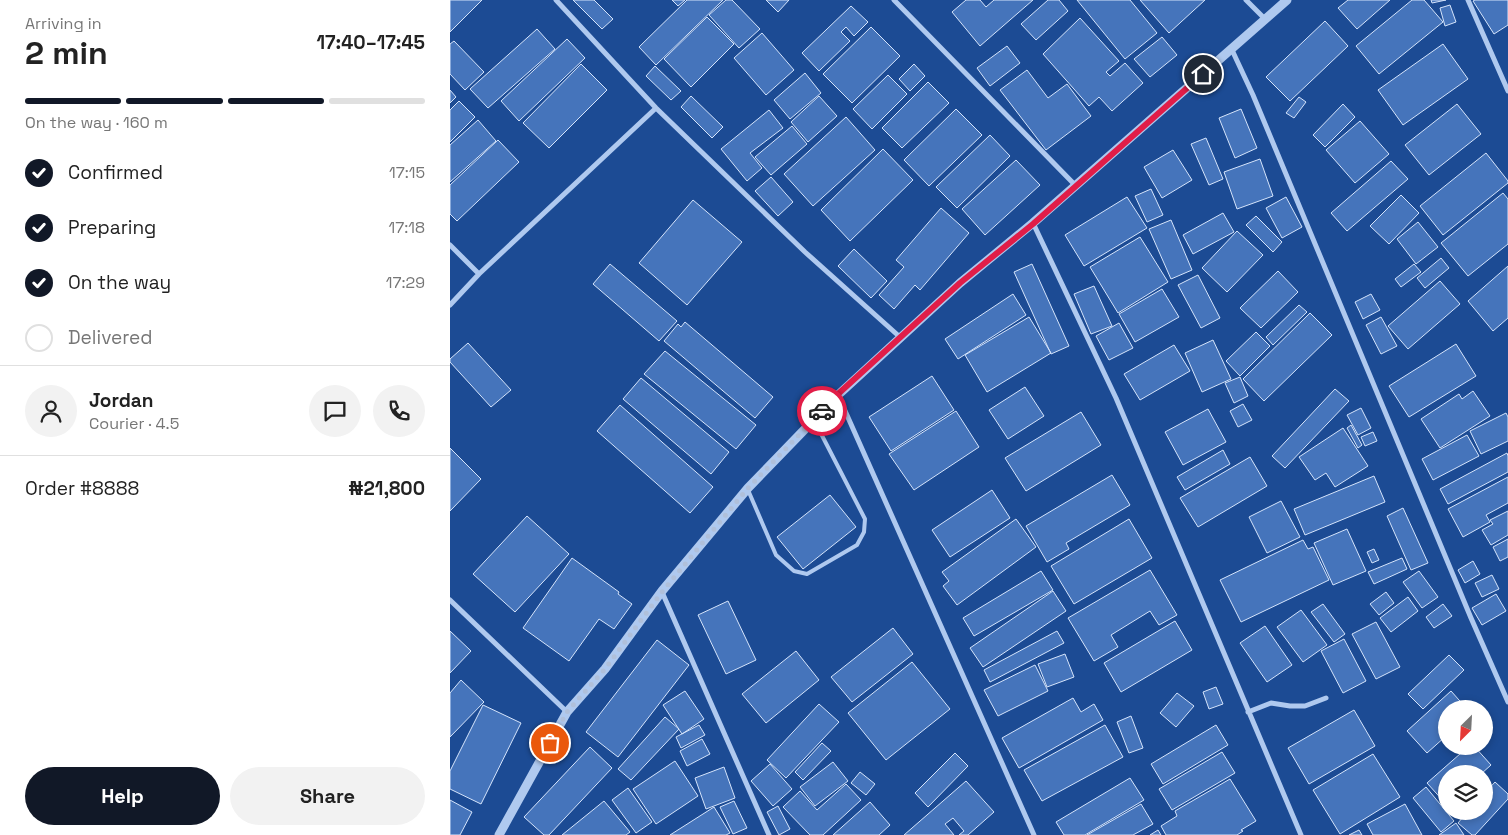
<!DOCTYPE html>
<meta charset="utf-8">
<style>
:root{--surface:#fff;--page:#f2f2f2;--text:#222;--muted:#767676;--line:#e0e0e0;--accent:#111827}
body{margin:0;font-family:"Space Grotesk",sans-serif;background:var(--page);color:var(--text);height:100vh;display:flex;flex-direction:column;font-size:19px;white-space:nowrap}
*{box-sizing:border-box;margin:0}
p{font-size:16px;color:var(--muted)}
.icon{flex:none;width:28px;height:28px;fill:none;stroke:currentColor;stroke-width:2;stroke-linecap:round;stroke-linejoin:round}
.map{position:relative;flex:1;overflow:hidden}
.panel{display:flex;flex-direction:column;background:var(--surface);width:450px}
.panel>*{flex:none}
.needle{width:32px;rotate:204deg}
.tools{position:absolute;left:988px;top:700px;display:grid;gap:10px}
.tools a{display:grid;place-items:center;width:55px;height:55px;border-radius:50%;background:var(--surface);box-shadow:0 2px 8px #0003;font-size:25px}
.pin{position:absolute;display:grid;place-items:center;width:42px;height:42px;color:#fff;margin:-21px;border:2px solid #fff;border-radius:50%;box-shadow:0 1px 5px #0007}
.courier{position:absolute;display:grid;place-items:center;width:50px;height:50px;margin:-25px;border:4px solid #e11d48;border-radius:50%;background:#fff;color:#222;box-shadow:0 1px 6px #0007}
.overview em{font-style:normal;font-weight:600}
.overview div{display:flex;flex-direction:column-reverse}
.overview{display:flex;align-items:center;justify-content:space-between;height:85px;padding:0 25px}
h1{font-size:32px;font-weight:600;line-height:38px}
.bar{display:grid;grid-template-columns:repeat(4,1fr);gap:8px 5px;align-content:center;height:60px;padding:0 25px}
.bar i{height:6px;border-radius:4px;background:var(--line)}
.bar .current{background:var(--accent)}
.bar p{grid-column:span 4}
.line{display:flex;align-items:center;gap:12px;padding:0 25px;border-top:1px solid var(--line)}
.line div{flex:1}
.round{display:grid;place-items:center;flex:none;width:52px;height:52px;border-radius:26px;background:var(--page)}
ol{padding:0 25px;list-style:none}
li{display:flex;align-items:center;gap:15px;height:55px}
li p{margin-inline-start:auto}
li .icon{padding:5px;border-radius:50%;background:var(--accent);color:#fff;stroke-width:4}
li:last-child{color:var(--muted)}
li i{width:28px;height:28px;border:2px solid var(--line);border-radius:50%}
.cta{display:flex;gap:10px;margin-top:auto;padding:10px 25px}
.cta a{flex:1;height:58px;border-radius:30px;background:var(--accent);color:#fff;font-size:20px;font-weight:600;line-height:58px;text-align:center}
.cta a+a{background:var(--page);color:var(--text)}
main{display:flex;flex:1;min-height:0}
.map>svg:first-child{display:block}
</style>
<main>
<section class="panel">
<div class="overview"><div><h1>2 min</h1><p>Arriving in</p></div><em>17:40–17:45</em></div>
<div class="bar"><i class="current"></i><i class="current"></i><i class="current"></i><i></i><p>On the way · 160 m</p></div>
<ol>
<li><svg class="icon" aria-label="check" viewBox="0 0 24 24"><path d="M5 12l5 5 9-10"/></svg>Confirmed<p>17:15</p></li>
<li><svg class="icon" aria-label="check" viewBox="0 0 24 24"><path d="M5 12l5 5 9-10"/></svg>Preparing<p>17:18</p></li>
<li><svg class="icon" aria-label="check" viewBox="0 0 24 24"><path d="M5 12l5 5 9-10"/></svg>On the way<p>17:29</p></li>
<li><i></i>Delivered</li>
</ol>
<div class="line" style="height:90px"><a class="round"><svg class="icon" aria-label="person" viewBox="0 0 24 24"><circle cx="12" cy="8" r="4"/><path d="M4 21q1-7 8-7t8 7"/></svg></a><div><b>Jordan</b><p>Courier · 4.5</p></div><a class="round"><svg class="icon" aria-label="chat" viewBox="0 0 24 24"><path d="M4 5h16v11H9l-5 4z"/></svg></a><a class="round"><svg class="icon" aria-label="phone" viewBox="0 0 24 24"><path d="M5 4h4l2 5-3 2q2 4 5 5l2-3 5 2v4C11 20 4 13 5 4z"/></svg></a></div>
<div class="line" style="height:65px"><div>Order #8888</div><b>₦21,800</b></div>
<div class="cta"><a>Help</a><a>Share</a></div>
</section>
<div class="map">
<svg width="1058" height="835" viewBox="0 0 1058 835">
<rect width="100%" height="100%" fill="#1c4b94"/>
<path fill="#4574bb" stroke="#d5e4fb" d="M0,0H32L0,32Z
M123,0H144L163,19L152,29Z
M222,0H235L228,6Z
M237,0H273L206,65L189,47Z
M276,0H282L310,29L289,48L259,15Z
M316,0H339L328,12Z
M516,0H530L536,7L544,0H583L530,46L502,12Z
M598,0H609L618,11L586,40L571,24Z
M627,0H680L707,33L675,59Z
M690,0H755L719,33Z
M898,0H940L907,29L888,8Z
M962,0H974L993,22L929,74L906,46Z
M981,0H996L982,3Z
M1025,0H1058V25L1044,34L1023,1Z
M1000,5L1006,22L995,26L990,8Z
M401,6L418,22L404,36L396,27L391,32L400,41L369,71L352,53Z
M257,17L284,44L241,87L214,59Z
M630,18L669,61L656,72L660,76L675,63L693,83L662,111L649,97L639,106L593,54Z
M875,21L898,46L840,101L816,77Z
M421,27L450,56L402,103L373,74Z
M87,29L105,49L38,108L20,89Z
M312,33L344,70L316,95L284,58Z
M712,37L727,55L700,77L684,59Z
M117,39L135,58L69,121L51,101Z
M4,41L34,72L15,90L0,74V44Z
M993,44L1018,79L953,125L928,90Z
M557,46L570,63L540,86L527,68Z
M131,64L157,90L99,148L73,123Z
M464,64L475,76L460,91L449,79Z
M205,66L231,91L221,100L196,76Z
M577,70L598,98L617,84L641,116L596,150L550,90Z
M355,73L371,93L340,119L324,100Z
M438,75L457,94L422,129L403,109Z
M478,82L499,103L452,148L432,128Z
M0,90L6,97L0,103Z
M241,96L273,127L262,138L231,107Z
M369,96L387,116L358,142L341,122Z
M849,97L856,102L844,118L836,113Z
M9,101L25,117L0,142V110Z
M893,104L905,117L875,147L863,135Z
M1007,104L1031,134L979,175L955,145Z
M506,109L532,135L479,186L454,160Z
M791,109L807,148L785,158L769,118Z
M319,110L333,128L300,153L312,168L297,181L271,149Z
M396,117L425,150L363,206L334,174Z
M28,120L46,141L0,182V145Z
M910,121L939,154L905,183L876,150Z
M342,126L357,144L321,175L305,157Z
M540,135L560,156L507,208L486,187Z
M756,138L773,179L759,185L741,144Z
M48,140L69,162L7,221L0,214V185Z
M433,149L463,180L400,241L371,210Z
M723,150L742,180L712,198L694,167Z
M1036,153L1058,181V183L993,235L970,206Z
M810,159L823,196L787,209L774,172Z
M566,160L590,185L535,235L512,209Z
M941,161L958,179L897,231L881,213Z
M321,177L343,202L328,216L305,191Z
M701,189L713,215L697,222L685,196Z
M1053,193L1058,199V244L1018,276L991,243Z
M951,195L969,213L939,244L920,226Z
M677,197L697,228L634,266L615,235Z
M836,197L852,227L832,238L816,208Z
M243,200L292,242L237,305L189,263Z
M491,208L519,233L470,290L465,285L444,309L429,295L454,267L446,260Z
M773,213L784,232L743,254L733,235Z
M806,216L832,242L823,252L796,225Z
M721,220L742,270L721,279L699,229Z
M968,222L988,247L966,264L947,239Z
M787,231L813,255L777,292L752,268Z
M690,237L718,282L668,313L640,267Z
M404,249L437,281L421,298L388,266Z
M991,258L999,268L975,288L967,278Z
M160,264L227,321L209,341L143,284Z
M582,264L619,346L601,354L564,272Z
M964,264L971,272L951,287L945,279Z
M1058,266V318L1043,331L1018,301Z
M828,271L848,292L811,328L790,308Z
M748,275L770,318L751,328L728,285Z
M990,281L1010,304L958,349L938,326Z
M644,286L662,326L641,334L624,294Z
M712,289L729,317L685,342L669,314Z
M563,294L576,315L508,359L495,339Z
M921,294L930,310L913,319L905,302Z
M849,305L857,312L823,345L816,337Z
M860,313L882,335L814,401L793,379Z
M579,317L601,353L537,392L515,355Z
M931,317L947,346L931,354L916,325Z
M235,322L323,397L305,418L214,341L228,324L231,327Z
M669,323L683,348L659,360L646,336Z
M806,332L820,346L790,376L776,361Z
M763,340L781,379L752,392L735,353Z
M18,343L61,390L41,407L0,362V359Z
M1006,344L1026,376L959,417L939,386Z
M724,345L740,371L690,400L674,374Z
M215,351L306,425L286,449L194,374Z
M482,376L504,410L441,451L419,417Z
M790,377L798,396L784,403L775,383Z
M191,378L279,452L261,474L173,399Z
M575,387L594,416L558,439L539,410Z
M885,389L899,401L835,468L822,456Z
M1023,391L1040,416L990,448L971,419L1009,394L1012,399Z
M793,404L802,420L788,427L780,411Z
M170,405L263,487L240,513L147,431Z
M911,408L921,428L908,435L897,415Z
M758,409L776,442L733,465L715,432Z
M506,411L529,447L464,490L439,454Z
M631,412L651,445L576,491L555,458Z
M1056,413L1058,417V441L1031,454L1020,431Z
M901,425L912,445L908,448L897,428Z
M893,428L918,466L885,487L876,473L865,480L849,457Z
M923,432L927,441L915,446L911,437Z
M1017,435L1029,456L983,480L972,459Z
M0,448L31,479L0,511Z
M773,450L780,464L735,490L727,477Z
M1057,453L1058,456V472L998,504L990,489Z
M800,457L817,486L748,527L730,498Z
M662,475L680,505L616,543L619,549L597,562L576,526Z
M924,476L935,502L855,535L844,509Z
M1058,477V503L1036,515L1040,522L1013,537L998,509Z
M542,490L560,518L500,557L482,530Z
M380,495L406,527L353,569L327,537Z
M831,501L850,537L817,553L799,517Z
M953,508L978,563L961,570L937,516Z
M1058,511V535L1041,545L1032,530L1043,524L1040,520Z
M77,516L119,554L65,612L23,574Z
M566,519L586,547L507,605L493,586L499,581L492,572Z
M679,519L702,558L624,604L601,566Z
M897,529L916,571L883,585L864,543Z
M1058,539V557L1050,561L1043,547Z
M853,540L858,549L863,547L879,580L791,622L770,580Z
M924,549L929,560L922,563L917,552Z
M122,558L169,592L168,594L182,604L164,629L149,619L119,661L73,628Z
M952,558L957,569L924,584L918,572Z
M1023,561L1030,574L1015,583L1008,570Z
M700,570L727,615L709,625L700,611L661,635L668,647L644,661L618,618Z
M591,571L603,590L524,636L513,618Z
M969,571L988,597L972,608L953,582Z
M1042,575L1049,589L1032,597L1025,583Z
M603,591L616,611L533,667L520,648Z
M936,592L944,603L929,615L920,604Z
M1046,594L1056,611L1032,625L1022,608Z
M958,597L968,611L941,632L930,618Z
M278,601L306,660L276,674L248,615Z
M873,604L895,634L884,642L861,612Z
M993,604L1002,616L984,628L976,617Z
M851,610L877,645L853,662L827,627Z
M725,621L742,650L671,692L654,663Z
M926,622L950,667L926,679L902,634Z
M815,626L842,665L817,682L790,643Z
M443,628L463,654L402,702L381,677Z
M0,631L21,651L0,673Z
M607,631L614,643L540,682L534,670Z
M894,639L916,681L893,693L871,651Z
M207,640L239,665L168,757L136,732Z
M346,651L369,680L316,723L292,694Z
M615,654L624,677L597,687L588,664Z
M999,655L1014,670L973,709L958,694Z
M462,662L500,709L436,760L398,713Z
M585,665L598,691L548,716L534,690Z
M11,680L34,702L0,737V693Z
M766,687L773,704L759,709L753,692Z
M235,691L254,719L232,734L213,705Z
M1001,691L1017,709H996V736L977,753L957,731Z
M727,693L744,706L726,727L710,713Z
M623,698L631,712L644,704L653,720L569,768L552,738Z
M369,704L389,722L336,778L317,760Z
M33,705L71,723L31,804L0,789V771Z
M904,710L925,746L859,784L838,748Z
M681,716L693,748L679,753L667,722Z
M215,717L229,729L181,780L168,769Z
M249,725L255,735L231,748L226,737Z
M655,725L673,757L592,801L574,770Z
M766,725L778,745L713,784L701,764Z
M252,739L260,754L237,766L230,751Z
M372,743L381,751L353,780L345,772Z
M1019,746H1024L1041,765L1031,774H996V804L977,783Z
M140,747L162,768L99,835H94L74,817Z
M772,752L785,773L722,810L709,789Z
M505,753L518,766L478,807L465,793Z
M923,754L950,797L890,834L863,790Z
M225,761L248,796L206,824L183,789Z
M383,762L398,781L365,806L350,787Z
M320,764L342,789L323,806L301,781Z
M274,767L285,798L256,809L245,778Z
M410,772L425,784L416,795L401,783Z
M680,778L694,800L635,835H614L606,822Z
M780,779L806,821L791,830L793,831L787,835H716L711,826L727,816L725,811Z
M516,781L544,812L518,835H509L514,831L503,818L495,824L504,835H454Z
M1045,782L1058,794V799L1025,835H1022L1008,823L1018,811H1034V794Z
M396,784L411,800L373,835H360L333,807L350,791L367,810Z
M976,787L1004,821L991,832L963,798Z
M178,788L202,822L186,833L162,800Z
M0,800L22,812L10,835H0Z
M154,801L180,832L176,835H112Z
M284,801L297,828L283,834L270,807Z
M420,802L440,825L429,835H383Z
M691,804L703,824L683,835H637Z
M955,804L972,835H923L917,824Z
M328,806L340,829L329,835L317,812Z
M264,807L280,833L276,835H220Z
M1006,823L1014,835H989Z
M708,830L711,835H700Z
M909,830L912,835H899Z"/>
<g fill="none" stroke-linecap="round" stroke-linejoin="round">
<path stroke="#afc9ef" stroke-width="4" d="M298,490L326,555L344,571L357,574L407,545L414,532L415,519L364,420"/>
<path stroke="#afc9ef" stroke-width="5" d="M106,0L206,108L355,252L451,338
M444,0L626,186
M796,0L815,19
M1018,0L1058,91
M782,50L803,95L1021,618L1058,702
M583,223L666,398L851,835
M0,245L29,274
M0,305L29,274L206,108
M388,395L584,835
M212,592L319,835
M0,600L117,712
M798,712L821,703L840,706H855L876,698"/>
<path stroke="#afc9ef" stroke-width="9" d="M49,835L117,712L155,669L212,591L298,488L388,395L510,283L583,223L837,0"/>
</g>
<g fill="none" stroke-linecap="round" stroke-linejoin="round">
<path stroke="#b0c0da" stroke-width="5" stroke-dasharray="0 9" d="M100,743L117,712L155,669L212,592L298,488L372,411"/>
<path stroke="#e11d48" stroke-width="6" d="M372,411L388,394L510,283L583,224L753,74"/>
</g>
</svg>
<div class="tools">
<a><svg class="needle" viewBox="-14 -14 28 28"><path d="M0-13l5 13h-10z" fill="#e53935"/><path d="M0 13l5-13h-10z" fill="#767676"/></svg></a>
<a><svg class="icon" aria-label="layers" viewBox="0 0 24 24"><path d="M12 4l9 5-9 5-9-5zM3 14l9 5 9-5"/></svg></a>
</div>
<div class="pin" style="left:100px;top:743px;background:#ea580c"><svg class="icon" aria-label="bag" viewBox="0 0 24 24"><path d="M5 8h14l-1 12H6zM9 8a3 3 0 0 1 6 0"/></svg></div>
<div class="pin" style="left:753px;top:74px;background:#1f2937"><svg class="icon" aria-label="home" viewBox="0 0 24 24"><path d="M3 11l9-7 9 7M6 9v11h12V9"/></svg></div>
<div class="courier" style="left:372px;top:411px"><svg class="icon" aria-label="car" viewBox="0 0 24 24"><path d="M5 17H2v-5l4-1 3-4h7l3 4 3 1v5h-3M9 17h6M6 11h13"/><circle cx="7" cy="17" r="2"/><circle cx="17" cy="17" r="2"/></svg></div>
</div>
</main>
